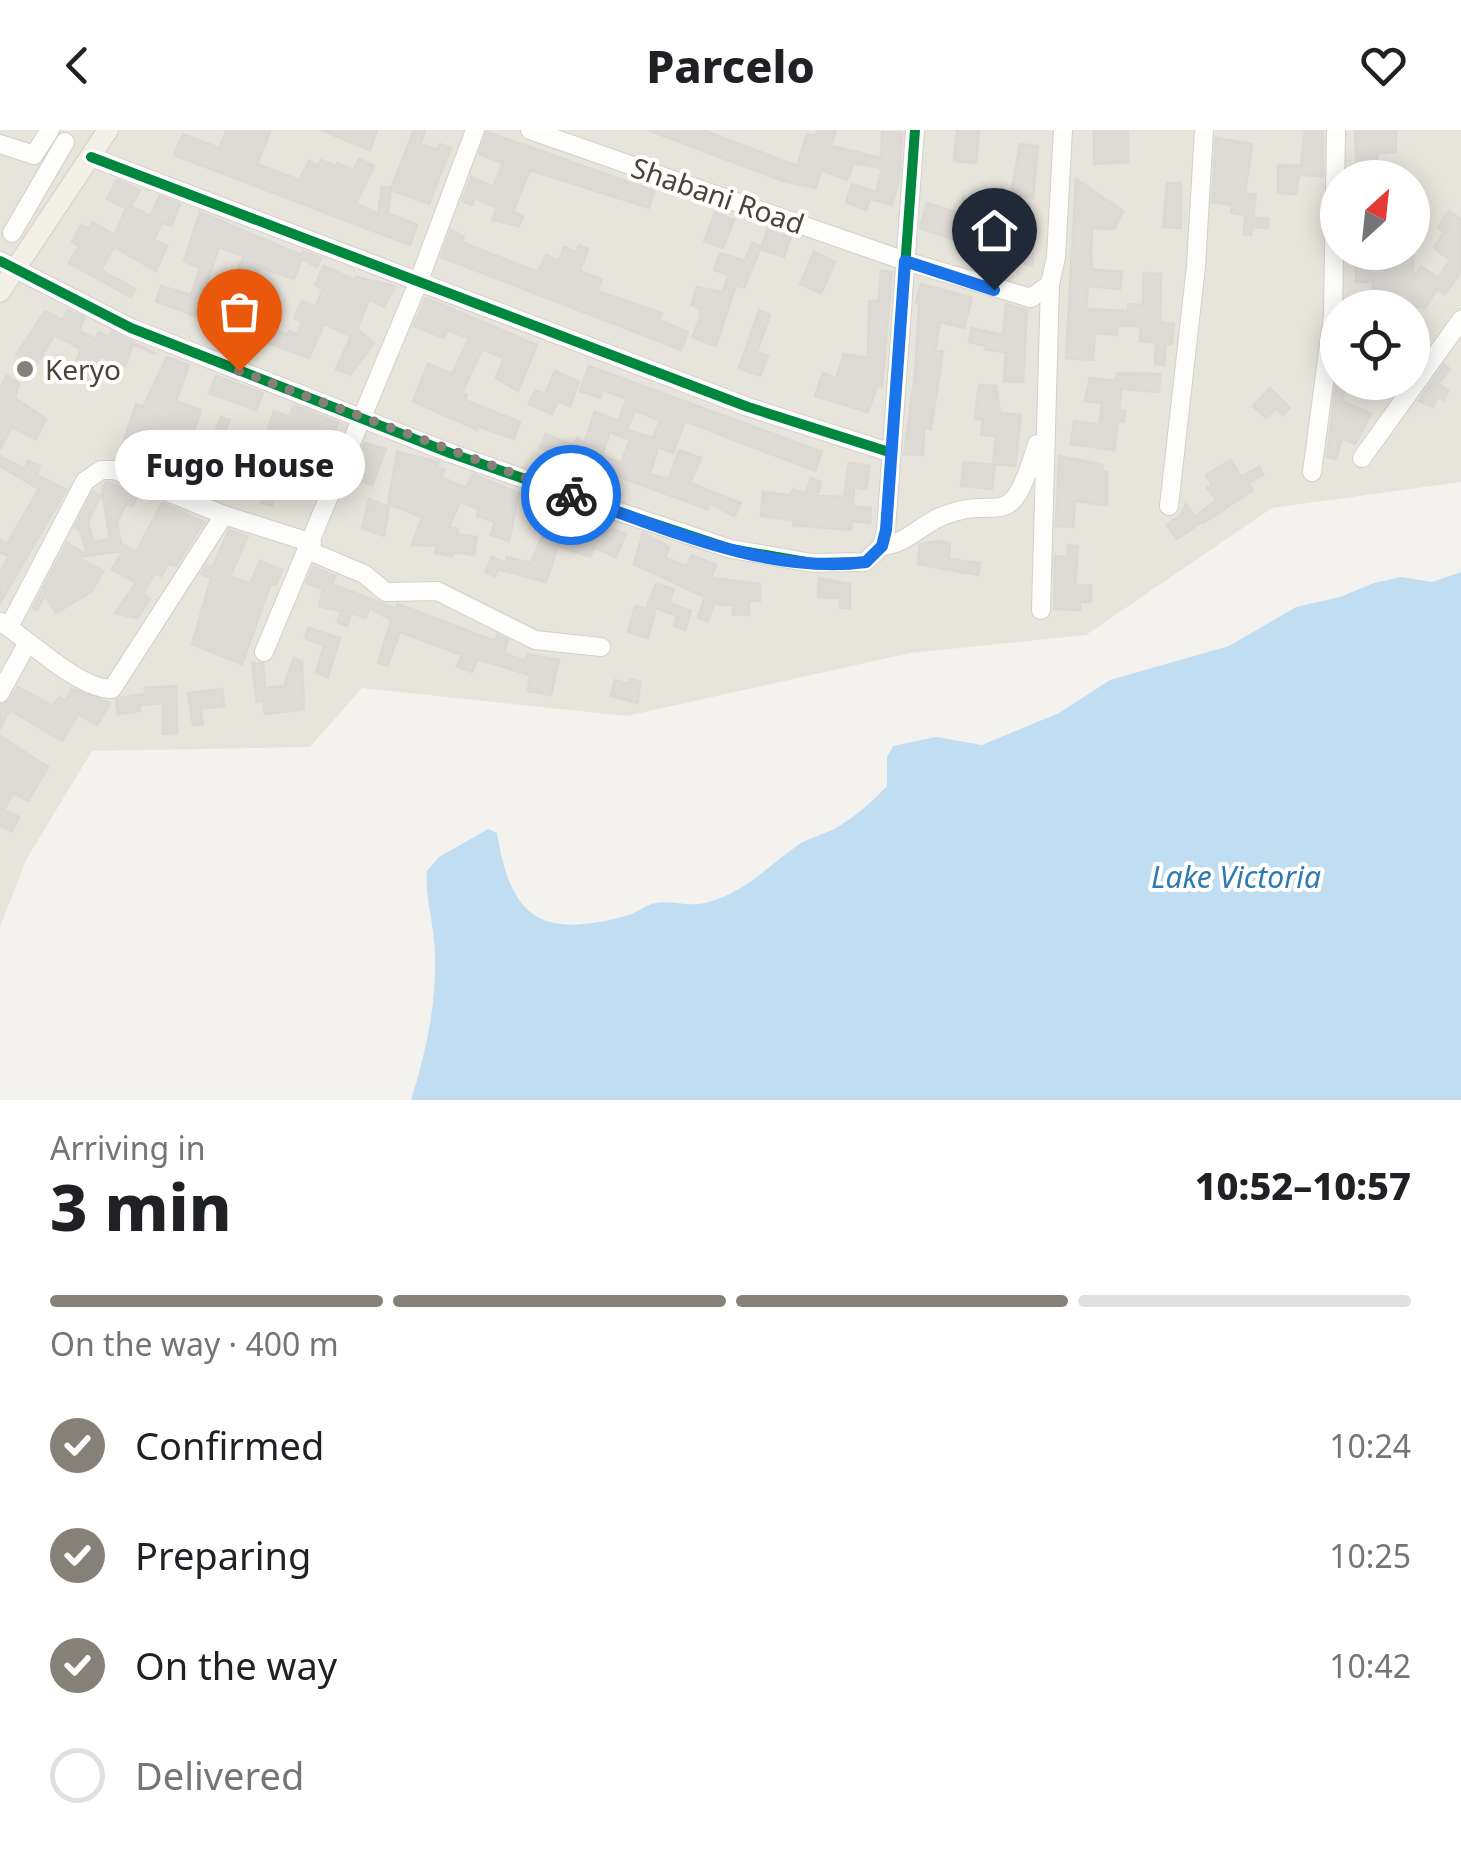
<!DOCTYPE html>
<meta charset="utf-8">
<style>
:root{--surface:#fff;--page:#f6f6f6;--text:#202124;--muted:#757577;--line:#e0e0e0;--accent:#868178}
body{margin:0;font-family:"Noto Sans",sans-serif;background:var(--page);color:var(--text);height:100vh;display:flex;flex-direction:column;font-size:38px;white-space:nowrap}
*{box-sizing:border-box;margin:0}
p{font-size:32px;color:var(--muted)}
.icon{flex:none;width:55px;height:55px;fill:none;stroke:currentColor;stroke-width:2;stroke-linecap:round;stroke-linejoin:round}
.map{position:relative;height:970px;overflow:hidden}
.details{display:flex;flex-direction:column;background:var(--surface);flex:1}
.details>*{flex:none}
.needle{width:65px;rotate:27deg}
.controls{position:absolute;left:1320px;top:30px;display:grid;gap:20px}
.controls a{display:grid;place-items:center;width:110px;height:110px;border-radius:50%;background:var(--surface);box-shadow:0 5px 25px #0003;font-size:50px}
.pin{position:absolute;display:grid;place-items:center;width:85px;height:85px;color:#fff;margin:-102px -42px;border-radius:50% 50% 50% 0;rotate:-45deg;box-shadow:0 0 10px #0007}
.pin .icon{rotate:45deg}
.courier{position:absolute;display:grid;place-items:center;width:100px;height:100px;margin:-50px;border:8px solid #1a73e8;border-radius:50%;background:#fff;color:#222;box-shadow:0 2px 12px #0007}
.bubble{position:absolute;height:70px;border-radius:35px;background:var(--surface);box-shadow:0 5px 25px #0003;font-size:32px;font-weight:800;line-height:70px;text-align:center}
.overview em{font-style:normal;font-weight:800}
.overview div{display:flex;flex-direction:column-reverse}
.overview{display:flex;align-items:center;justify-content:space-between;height:170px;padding:0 50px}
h1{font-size:65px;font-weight:800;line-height:75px}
.bar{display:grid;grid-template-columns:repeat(4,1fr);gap:15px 10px;align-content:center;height:120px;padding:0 50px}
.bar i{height:12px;border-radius:8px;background:var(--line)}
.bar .active{background:var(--accent)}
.bar p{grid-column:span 4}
ol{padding:0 50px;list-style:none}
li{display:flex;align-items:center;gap:30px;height:110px}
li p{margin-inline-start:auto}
li .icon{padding:10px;border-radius:50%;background:var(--accent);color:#fff;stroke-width:4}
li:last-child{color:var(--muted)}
li i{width:55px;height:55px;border:5px solid var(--line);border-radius:50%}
header{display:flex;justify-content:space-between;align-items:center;height:130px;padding:0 50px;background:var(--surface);font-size:45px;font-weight:800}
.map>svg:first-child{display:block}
</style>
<header><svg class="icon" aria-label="back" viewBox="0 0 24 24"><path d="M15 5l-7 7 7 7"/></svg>Parcelo<svg class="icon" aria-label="heart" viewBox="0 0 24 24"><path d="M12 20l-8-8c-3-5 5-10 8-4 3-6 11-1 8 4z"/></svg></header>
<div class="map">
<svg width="1461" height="970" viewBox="0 0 1461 970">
<rect width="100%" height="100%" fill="#f4f2ee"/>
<path fill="#e7e4dc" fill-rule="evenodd" d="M0,0H1461V352L1272,378L1086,505L910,523L627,586L362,558L310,617L92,621L26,730L0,797ZM1338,48H1412V122H1338ZM1338,178H1412V252H1338Z"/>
<path fill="#c0ddf1" d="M1461,442V970H411C427,920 439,863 434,810C432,787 425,764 427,741L439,727L488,699L497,703C511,791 543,809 629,785C638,782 647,774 656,773C675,770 688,778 709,772C747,761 768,736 798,715C808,708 823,705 834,699C854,688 871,673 887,656V627L893,616L936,607L982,615L1059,583L1110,550L1229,516L1296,477L1340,467L1374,453L1401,447L1432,452Z"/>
<path fill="#dedbd6" stroke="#dcd9d4" stroke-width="2.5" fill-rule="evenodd" d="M227,0H271L257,34L299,50L309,31L318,36L321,30L335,36L337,33L354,40L359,29L374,36L356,73L378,84L382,57L391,58L414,0H425L421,14L437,20L440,14L451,18L429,74L391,60L388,83L417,95L410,115L174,25L183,4L219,18Z
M321,0H377L370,20Z
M648,0H703L797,36L807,4L815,6L818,0H836L831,16L881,28L882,2L902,3L899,48L892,75L870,69L866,80L846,72L852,54L876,62L882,38L854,33L847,50L821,40L816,58L783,51Z
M957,0L979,1L976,33L954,31Z
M1094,0H1128V32L1094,34Z
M1305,0H1323V46L1299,45L1296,64L1278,63V35L1301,36Z
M1383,0H1396V22L1377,23V48H1357L1355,1Z
M487,2L654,61L649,78L530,40L513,82L523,86L519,96L492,90L497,78L475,68L472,75L462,71L471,47L493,57L503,33L479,24Z
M1216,8L1252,14L1245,64L1256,65L1253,88H1268V98L1253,97V92L1251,105L1244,104L1245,85L1231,83L1232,75L1212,72Z
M1020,14L1038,16L1033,67L1011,65Z
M1076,49L1123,81L1114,99L1092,98L1091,124L1092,139L1122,142L1120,159L1088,156L1086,179L1128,181V174L1143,175L1144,143L1161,144L1160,192L1174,194L1172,214H1166L1164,235L1155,234L1156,213L1140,211L1141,196H1118L1117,205L1095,203L1093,230L1066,228Z
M117,50L140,60L131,77L151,86L159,66L180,74L171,96L162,92L154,110L167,116L156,141L114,117L101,140L135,159L131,167L69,133L79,116L72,112L81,95L89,99L92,92L115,105L126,78L107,69Z
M1167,53H1181V98L1163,97Z
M963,67L973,69L968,91L983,96L982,100L1007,106L1016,77L1021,91L1036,93L1032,136L920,98L927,73L959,83Z
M1449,81L1461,89V141L1445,164L1437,159L1425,178L1372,170L1373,152H1356V134L1381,133V122H1413L1414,147L1421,136L1438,148L1450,130L1434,118L1444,102L1438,97Z
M200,82L301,125L303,121L321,128L317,137L302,129L294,149L261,138L248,166L229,157L244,126L219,117L202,167L234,180L231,189L219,184L215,194L156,171L161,156L191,165L200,138L184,131Z
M715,83L734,90L723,118L704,111Z
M768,98L791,106L784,127L761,119Z
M451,100L464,107L461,112L538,142L546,125L559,131L564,117L576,122L579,115L588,119L580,141L602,149L597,161L662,183L659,190L688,202L681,220L441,127Z
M752,113L761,117L744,158L736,155L716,216L692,207L701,186L700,178L691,175L697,157L722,162L729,145L714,140L720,123L745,131Z
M814,122L835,132L821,163L800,154Z
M324,136L354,150L356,147L395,156L384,177L369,169L357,199L374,213L350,245L336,239L351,206L324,194L309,228L232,200L239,184L287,205L289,201L297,204L302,192L294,188L302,171L315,177L323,159L315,155Z
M881,141L892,142L882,256H877L868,282L815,266L823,243L836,248L844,224L868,228L869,171H879Z
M921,154L972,168L964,198L940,192L935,221H943L931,299L924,298L923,325L904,324L915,246L919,173L916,172Z
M426,168L537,215L518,261L496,248L504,228L482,219L462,263L467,265L465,270L520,292L514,309L478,296L477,300L413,271L428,234L452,244L469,208L447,200L444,208L414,196Z
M1006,174L1027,180L1023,252L1004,251L1006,222L985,220L986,216L969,212L972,198L1003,205Z
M67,180L84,188L79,201L95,209L99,202L109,207L112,202L156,224L133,214L125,236L100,226L91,251L72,245L81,219L54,205L36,237L16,225L45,181L63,190Z
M759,180L770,185L757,222L768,226L760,246L739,238Z
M167,227L189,235L176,271L201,280L191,309L179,305L171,327L160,323L158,327L122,317L136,274L143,277Z
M1444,235L1450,239L1438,254L1449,260L1444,270L1437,267L1433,277L1419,271Z
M589,236L822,322L815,341L685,291L673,323L658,317L650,344L669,349L679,320L701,328L690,353L741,373L734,386L710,373L707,379L540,318L546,304L573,315L577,308L584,313L595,282L618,291L627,269L603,260L600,268L580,261ZM635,280L660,291L653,308L627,300ZM610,302L630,310L621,333L602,325Z
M555,241L579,252L570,276L558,271L552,284L529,274L535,260L545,264Z
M1117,243L1160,244L1159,262L1121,259L1119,281H1125L1124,292L1118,291L1114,320L1071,314L1074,291L1099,295L1102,273L1085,271L1090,248L1116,251Z
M7,246L19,253L15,268L46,289L36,309L12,297L0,319V258Z
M216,246L263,263L256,280L209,263Z
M1336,254H1344L1343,271L1371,284L1355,314L1342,308L1336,329L1327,327Z
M979,255L996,256L1000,283L1021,285L1015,336L993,334L996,306L981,305L983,290L975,289Z
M1270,258L1290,278L1283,285L1276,278L1266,288L1253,276Z
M294,275L338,293L328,317L306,309L299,327L323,340L310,362L294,353L288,366L276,360L272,376L261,373L292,312L268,298L274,281L289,287Z
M221,287L230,290L221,310L246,322L238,342L206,325Z
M365,313L386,319L372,355L351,346Z
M397,322L439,332L437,337L444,340L441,347L466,358L473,344L519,363L509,411L491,405L495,392L477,386L479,379L460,372L449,397L458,399L457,404L477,407L474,425L453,422L452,426L435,423L437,416L412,415L422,387L388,374Z
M0,326L25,339L28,331L40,336L37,345L66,360L0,473V442L9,427L0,422V410L7,414L39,359L0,336Z
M1059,326L1103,335L1102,341L1107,342V375L1075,371L1073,397L1056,396Z
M1231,330L1241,347L1259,337L1263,345L1248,353L1253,360L1203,393L1197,385L1217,370L1207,358L1212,354L1206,345Z
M964,332L995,335L992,359L961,356Z
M849,333L870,336L866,359L854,357L853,376L871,378L870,393L852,391L851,400L793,395L794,390L761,386L763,362L791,365L793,359L805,364L811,348L821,352L817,366L844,367Z
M106,352L138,363L133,376L126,374L117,393L121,413L136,422L162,373L204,392L176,436L169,433L161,446L155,443L143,464L150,469L137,488L115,483L136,453L112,439L123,421L77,427L103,441L92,461L56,483L45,465L37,480L33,478L67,413L87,425L80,400L75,397L93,362L101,366L88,391L93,412L110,409L102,361Z
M369,369L389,377L384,406L362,398Z
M1186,374L1200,393L1177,409L1167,395L1181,385Z
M554,377L626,404L616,427L594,417L590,427L558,416L546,452L498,439L495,446L485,442L492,427L505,433L507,427L531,433Z
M229,400L248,406L230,446L250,454L260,431L282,440L276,455L271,453L242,534L192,514L211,448L201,444L207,435L212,438Z
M643,403L669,417L665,428L687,436L692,425L716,435L711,448L760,454V471H749V485L733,484V475L714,474L708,491L698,488L705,467L634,434Z
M938,411L950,413L949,429L980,433L978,445L918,434L920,414Z
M1068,415L1078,416L1075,455L1091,456V472H1080V480L1054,479L1055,426L1067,427Z
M313,437L336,446L332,454L396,479L398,474L495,511L497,505L508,510L504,523L525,531L527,524L559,530L551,565L528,561L530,545L477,529L472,542L457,536L462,525L400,502L387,536L378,533L391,490L369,478L366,488L351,483L347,496L337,492L341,481L319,476L323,459L306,453Z
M819,448L850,454V478H840V468L818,467Z
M656,454L674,459L669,473L691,481L685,500L674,496L677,486L656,478L648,508L628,502L635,476L646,479Z
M308,498L340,508L328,547L316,543L324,515L305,508Z
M294,528L302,532L304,579L265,584L263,571L257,572L252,533L263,534L265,558L284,556Z
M630,549L640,552L638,573L611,566L615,550L629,554Z
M176,556L177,603L163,604V573L139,575L140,581L118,584L116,571L120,568L145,564V558Z
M18,557L53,576L59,567L65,571L72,559L110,573L97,595L78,584L62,611L10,580L0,598V575L10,570Z
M222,559L224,576L200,579L203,594L193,595L188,563Z
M0,606L48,637L28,671L13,663L4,680L19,687L12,701L0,695Z"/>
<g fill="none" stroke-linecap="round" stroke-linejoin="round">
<g stroke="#d2d0cb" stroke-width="20">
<path id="minor" d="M530,0L905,131L1031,168L1050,154L1056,127L1063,0
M0,14L34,25L50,0
M91,27L748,277L889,322
M12,103L65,12
M0,131L131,198L450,323L637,388L731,419L812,433L865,432L882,416L886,400L915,0
M1362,328L1461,190
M1312,342L1333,185L1336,0
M1169,376L1196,136L1204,0
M882,416C906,414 917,398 938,388C1002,359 1008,412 1037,314
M307,420L364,444L386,462L437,461L535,510L601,517
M1041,480L1050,154
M1,492C29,510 78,559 112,559L224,385
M9,497L85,351L101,340H114L224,385L312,413
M264,522L418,153L475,0
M0,563L27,514"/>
</g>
<g stroke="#d6cebb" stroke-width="22">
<path id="major" d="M0,162L108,0"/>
</g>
<use href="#minor" stroke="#fdfdfc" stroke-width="18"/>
<use href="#major" stroke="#f2efe6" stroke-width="20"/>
<g stroke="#fff" stroke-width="16">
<path id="cycleway" d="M91,27L748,277L889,322
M0,131L131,198L450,323L637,388L731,419L812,433L865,432L882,416L886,400L915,0"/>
</g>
<use href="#cycleway" stroke="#00873e" stroke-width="10"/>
</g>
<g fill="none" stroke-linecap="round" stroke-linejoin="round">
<path stroke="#868178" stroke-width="10" stroke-dasharray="0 18" d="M239,241L571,365"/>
<path stroke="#1a73e8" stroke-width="12" d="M571,365C662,397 767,445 866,432L882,416L886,400L905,131L994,160"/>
</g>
<circle fill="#868178" stroke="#fff" stroke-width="4" cx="25" cy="239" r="10"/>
<g text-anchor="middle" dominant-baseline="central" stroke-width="8" stroke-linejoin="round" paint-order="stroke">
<g font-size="28" fill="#4b4439" stroke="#fff">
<text transform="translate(718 65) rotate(19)">Shabani Road</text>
</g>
<g font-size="28" fill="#4b4439" stroke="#fff" text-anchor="start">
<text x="45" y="239">Keryo</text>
</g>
<g font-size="30" font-style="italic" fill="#2e7ab2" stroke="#fff">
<text x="1236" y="746">Lake Victoria</text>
</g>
</g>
</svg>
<div class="controls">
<a><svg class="needle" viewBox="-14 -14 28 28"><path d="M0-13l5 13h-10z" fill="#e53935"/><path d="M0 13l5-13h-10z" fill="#757577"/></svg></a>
<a><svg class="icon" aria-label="locate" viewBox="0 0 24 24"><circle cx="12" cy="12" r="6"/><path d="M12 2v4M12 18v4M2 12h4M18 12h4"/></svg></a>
</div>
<div class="pin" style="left:239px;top:241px;background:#ea580c"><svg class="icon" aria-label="bag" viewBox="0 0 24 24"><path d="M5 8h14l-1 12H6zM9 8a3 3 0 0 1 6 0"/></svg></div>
<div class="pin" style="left:994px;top:160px;background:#1f2937"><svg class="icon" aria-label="home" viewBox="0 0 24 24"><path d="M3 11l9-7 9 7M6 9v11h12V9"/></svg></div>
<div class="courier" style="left:571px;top:365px"><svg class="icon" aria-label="bike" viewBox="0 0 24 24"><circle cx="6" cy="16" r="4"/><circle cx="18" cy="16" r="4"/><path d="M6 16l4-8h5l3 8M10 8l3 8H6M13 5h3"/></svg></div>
<div class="bubble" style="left:115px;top:300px;width:250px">Fugo House</div>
</div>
<section class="details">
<div class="overview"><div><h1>3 min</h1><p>Arriving in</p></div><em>10:52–10:57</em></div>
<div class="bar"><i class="active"></i><i class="active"></i><i class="active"></i><i></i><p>On the way · 400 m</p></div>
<ol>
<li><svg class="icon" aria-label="check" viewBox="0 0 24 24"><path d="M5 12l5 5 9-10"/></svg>Confirmed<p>10:24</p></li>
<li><svg class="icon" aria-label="check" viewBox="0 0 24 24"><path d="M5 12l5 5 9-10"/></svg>Preparing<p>10:25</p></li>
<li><svg class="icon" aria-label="check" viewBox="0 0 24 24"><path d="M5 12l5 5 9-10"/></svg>On the way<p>10:42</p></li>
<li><i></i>Delivered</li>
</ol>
</section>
